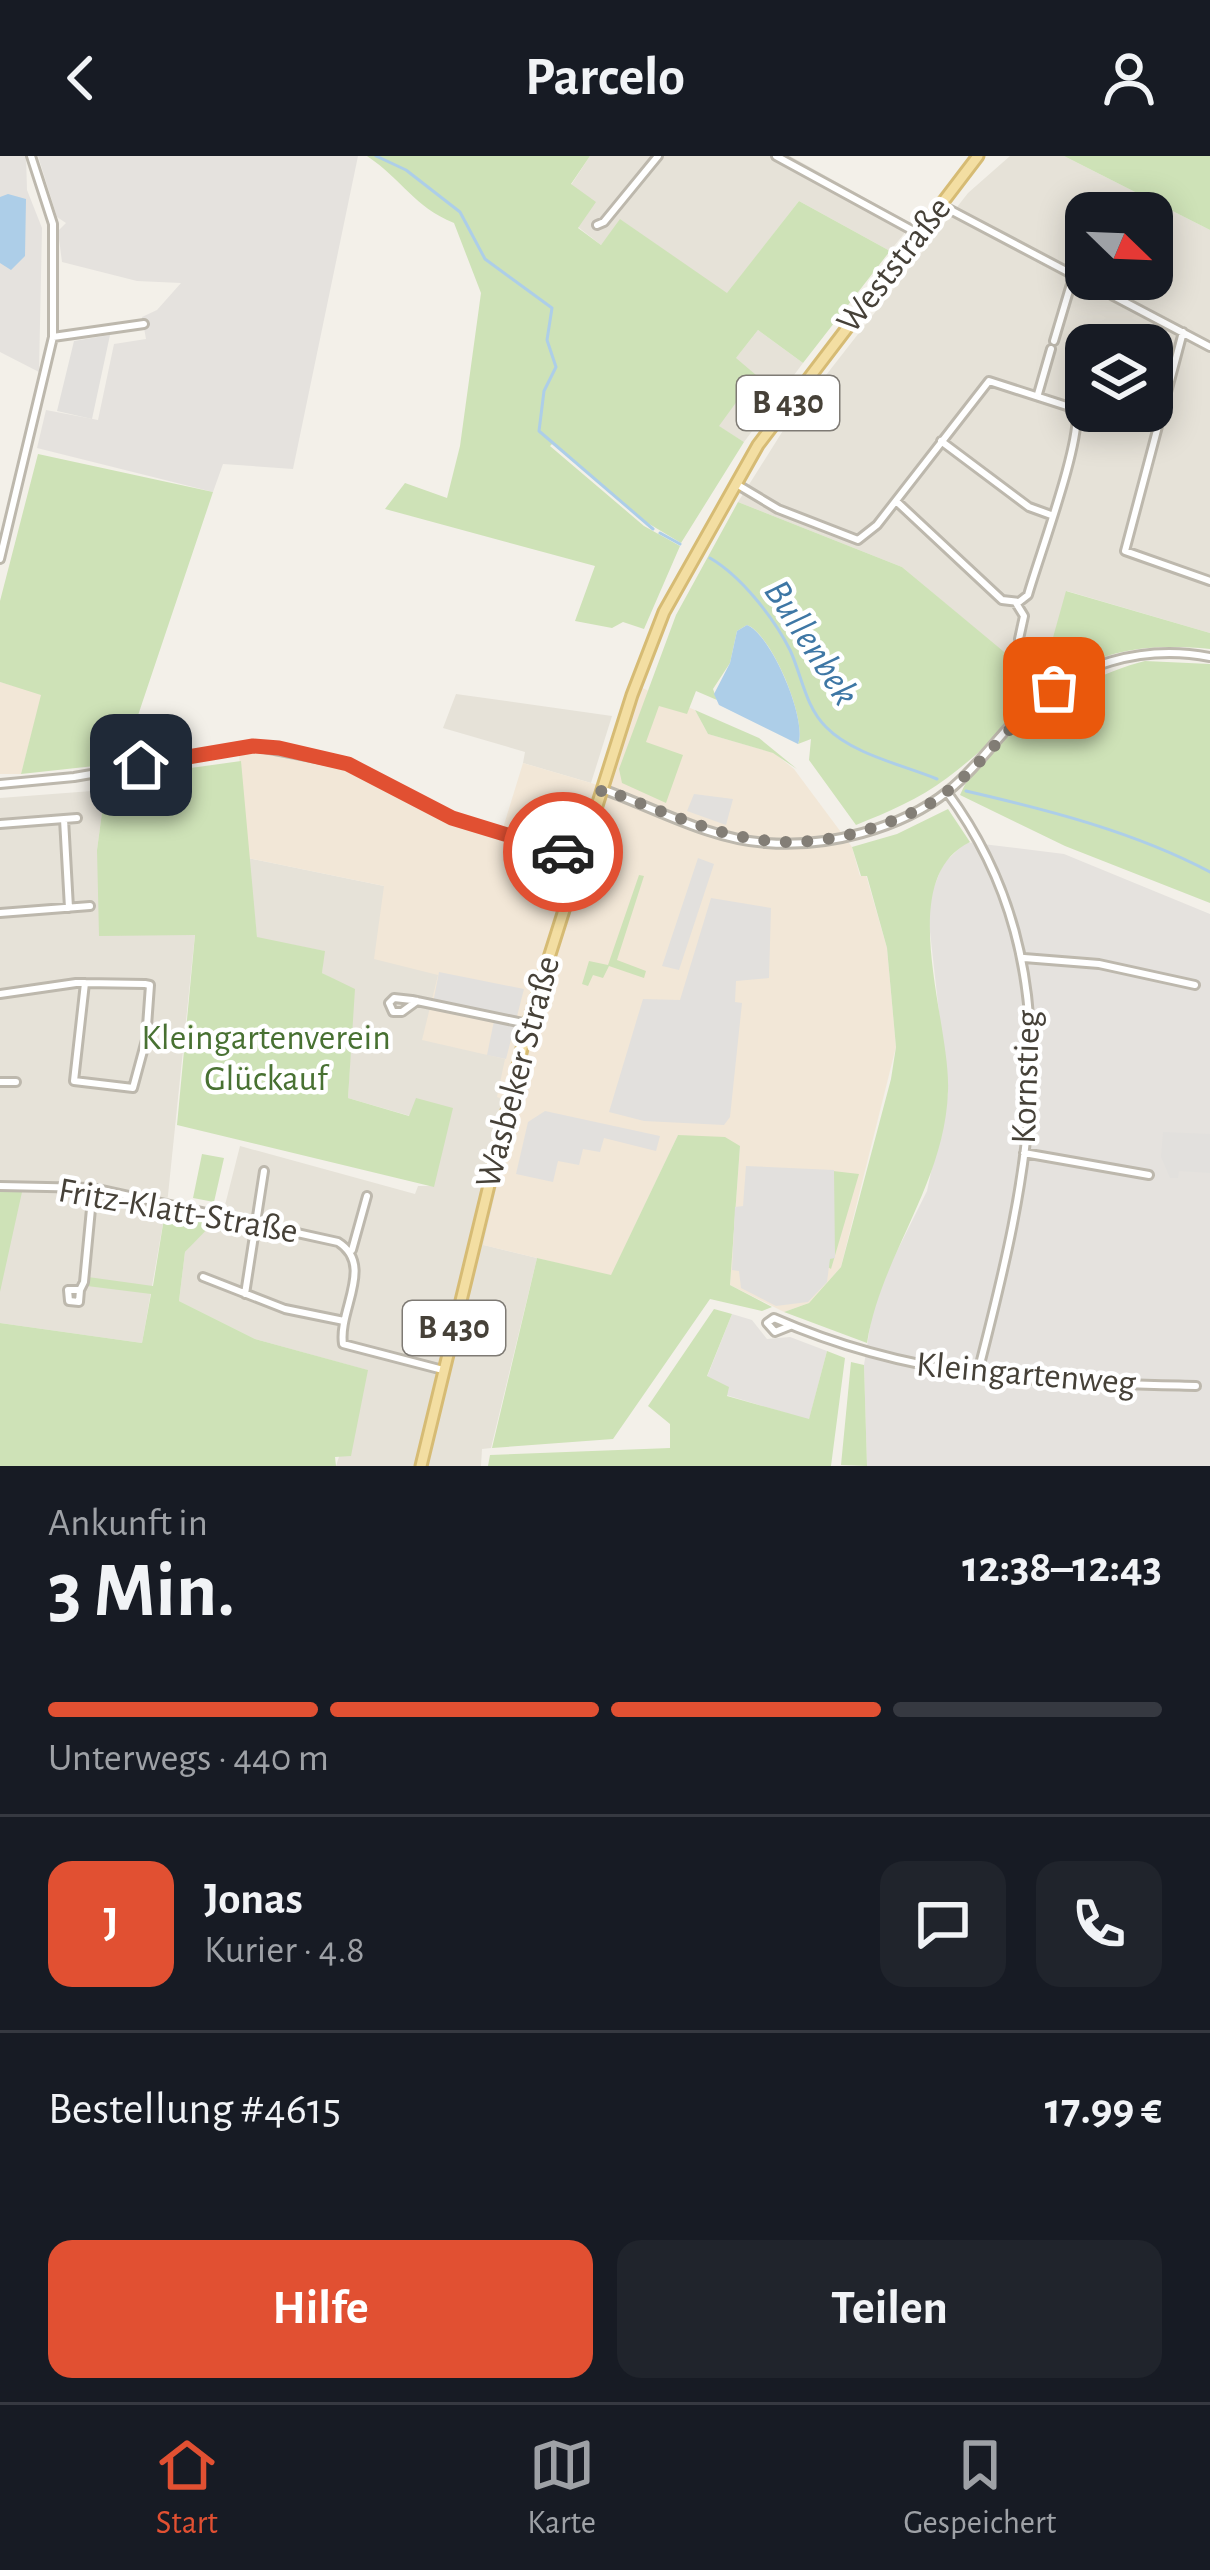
<!DOCTYPE html>
<html lang="de">
<meta charset="utf-8">
<style>
:root{--surface:#171b24;--page:#20242c;--text:#f1f3f6;--muted:#9ea1a6;--line:#363941;--accent:#e15032}
body{margin:0;font-family:"Alegreya Sans",sans-serif;background:var(--page);color:var(--text);height:100vh;display:flex;flex-direction:column;font-size:45px;white-space:nowrap}
*{box-sizing:border-box;margin:0}
p{font-size:39px;color:var(--muted)}
.icon{flex:none;width:66px;height:66px;fill:none;stroke:currentColor;stroke-width:2;stroke-linecap:round;stroke-linejoin:round}
.map{position:relative;height:1310px;overflow:hidden}
.details{display:flex;flex-direction:column;background:var(--surface);flex:1}
.details>*{flex:none}
.needle{width:78px;rotate:113deg}
.controls{position:absolute;left:1065px;top:36px;display:grid;gap:24px}
.controls a{display:grid;place-items:center;width:108px;height:108px;border-radius:24px;background:var(--surface);box-shadow:0 6px 30px #0003;font-size:60px}
.pin{position:absolute;display:grid;place-items:center;width:102px;height:102px;color:#fff;margin:-51px;border-radius:24px;box-shadow:0 6px 18px #0006}
.courier{position:absolute;display:grid;place-items:center;width:120px;height:120px;margin:-60px;border:9px solid #e15032;border-radius:50%;background:#fff;color:#222;box-shadow:0 3px 15px #0007}
.overview em{font-style:normal;font-weight:600}
.overview div{display:flex;flex-direction:column-reverse}
.overview{display:flex;align-items:center;justify-content:space-between;height:204px;padding:0 48px}
h1{font-size:78px;font-weight:600;line-height:90px}
.bar{display:grid;grid-template-columns:repeat(4,1fr);gap:18px 12px;align-content:center;height:144px;padding:0 48px}
.bar i{height:15px;border-radius:9px;background:var(--line)}
.bar .selected{background:var(--accent)}
.bar p{grid-column:span 4}
.line{display:flex;align-items:center;gap:30px;padding:0 48px;border-top:3px solid var(--line)}
.line div{flex:1}
.round{display:grid;place-items:center;flex:none;width:126px;height:126px;border-radius:24px;background:var(--page)}
.cta{display:flex;gap:24px;margin-top:auto;padding:24px 48px}
.cta a{flex:1;height:138px;border-radius:24px;background:var(--accent);color:#fff;font-size:48px;font-weight:600;line-height:138px;text-align:center}
.cta a+a{background:var(--page);color:var(--text)}
header{display:flex;justify-content:space-between;align-items:center;height:156px;padding:0 48px;background:var(--surface);font-size:54px;font-weight:600}
.dock{display:flex;justify-content:space-around;align-items:center;height:168px;border-top:3px solid var(--line);background:var(--surface);font-size:33px;color:var(--muted)}
.dock a{display:grid;justify-items:center;gap:6px}
.dock .selected{color:var(--accent)}
.map>svg:first-child{display:block}
</style>
<header><svg class="icon" aria-label="back" viewBox="0 0 24 24"><path d="M15 5l-7 7 7 7"/></svg>Parcelo<svg class="icon" aria-label="person" viewBox="0 0 24 24"><circle cx="12" cy="8" r="4"/><path d="M4 21q1-7 8-7t8 7"/></svg></header>
<div class="map">
<svg width="1210" height="1310" viewBox="0 0 1210 1310">
<rect width="100%" height="100%" fill="#f3f0e9"/>
<path fill="#e6e2d8" fill-rule="evenodd" d="M590,0H790L912,68L890,95L799,45L727,138L621,64L601,89L578,71L571,29Z
M1010,0H1064L1210,74V477L1067,435L1040,527L902,411L738,346L784,273L968,37ZM1086,57H1152V123H1086ZM1086,189H1152V255H1086Z
M758,174L803,207L744,286L718,270L755,219L735,203Z
M456,538L612,560L591,627L523,607L525,596L443,572Z
M105,634L97,694L195,778L168,1039L142,1187L0,1167V642Z
M248,702L384,730L438,818L505,903L516,947L484,1089L537,1102L491,1292L482,1293L481,1310H336L367,1214L255,1183L179,1145L185,1096L224,1053L240,990L415,1038L418,1030H434L410,960L348,942L354,834L322,817L324,795L257,782Z"/>
<path fill="#f2e7d7" d="M0,526L42,538L21,618H0Z
M642,532L695,554L708,578L774,597L794,613L852,691L860,720L866,719L887,792L896,891L841,1111L809,1147L784,1156L730,1129L740,990L678,979L611,1120L483,1089L516,948L497,941L505,903L422,884L438,819L374,803L384,730L248,702L238,588L283,590L348,604L455,657L503,672L523,607L608,632Z"/>
<path fill="#e5e2de" d="M0,0H26L27,34L42,72L39,216L0,196Z
M38,0H358L293,313L223,308L213,336L37,292L46,254L98,264L114,188L146,183L142,161L157,154L181,127L137,125L62,106L58,75L66,67L57,61Z
M966,686L1064,698L1210,758V1310H867L864,1209L875,1139L927,1035L948,937L927,749L943,708Z
M732,1158L752,1164L767,1183L790,1181L827,1195L809,1264L726,1239L707,1221Z"/>
<path fill="#cee2b7" d="M367,0H590L571,28L596,46L578,72L601,89L620,63L727,137L799,45L890,95L803,207L758,174L736,202L756,219L719,270L744,286L681,387L646,366L553,287L550,290L644,370L680,390L644,473L623,466L612,472L575,465L595,410L385,353L405,327L447,342L460,290L481,137L454,67C413,50 404,25 367,0Z
M1064,0H1210V74Z
M38,298L213,336L122,607L21,618L41,539L0,526V445Z
M738,346L902,411L1009,500L1023,485L1050,492L1066,435L1210,477V493C1062,479 1049,545 947,622C919,643 888,656 856,669L809,604L811,583L798,588C808,566 772,478 747,469L737,475L730,507L713,533L717,544L696,535L687,558L659,550L646,586L683,599L666,647L622,627L619,613L676,459Z
M1145,505L1210,508V747L1065,690L960,639C987,575 1081,521 1145,505Z
M695,554L759,582L797,613L773,597L708,578Z
M241,605L257,781L325,795L322,817L355,833L348,942L409,960L416,942L453,952L434,1031L177,969L195,779L99,780L97,694L105,634L169,615Z
M948,653L970,686C893,723 951,866 948,935C945,1028 881,1099 867,1187L784,1156L809,1147L841,1111L891,923L896,891L887,792L867,720H861L852,691L897,678Z
M639,719L644,720L617,804L646,815L644,822L609,810L603,822L593,819L588,830L582,828L589,805L608,809Z
M678,979L725,981L740,990L730,1129L772,1151L762,1155L710,1143L613,1283L492,1292L537,1102L611,1119Z
M202,998L224,1002L214,1046L193,1042Z
M833,1015L859,1018L831,1113L828,1111Z
M0,1033L22,1036L0,1136Z
M166,1050L217,1063L185,1096L179,1145L255,1183L368,1214L351,1300L335,1301L336,1310H0V1167L142,1187L151,1138L87,1130L88,1121L153,1130Z
M714,1153L732,1158L707,1220L729,1231L727,1240L809,1263L827,1195L845,1202L831,1310H488L490,1299L670,1292V1268L648,1250Z
M851,1206L864,1209L867,1310L841,1309Z"/>
<path fill="#e2e0dd" d="M110,179L92,263L57,255L74,185Z
M694,638L733,643L726,669L687,655Z
M698,702L714,708L679,814L662,810Z
M711,742L771,752L769,822L736,825L735,846L742,847L730,961L724,969L644,965L609,956L643,843L680,844Z
M439,816L524,833L506,903L487,899L495,860L433,847Z
M545,955L660,980L656,995L604,982L600,996L583,993L579,1009L558,1005L553,1026L516,1018L528,966Z
M1163,976L1210,978V1017L1179,1015L1178,1022H1170L1161,1001Z
M746,1010L834,1014L835,1102L830,1103L827,1126L808,1146L776,1150L741,1132L739,1115L732,1114L735,1051L743,1050Z"/>
<path fill="#adcee8" d="M8,38L26,43L25,100L11,114L0,107V41Z
M747,469C772,479 808,566 798,588L719,549L714,538L730,507L737,475Z"/>
<g fill="none" stroke-linecap="round" stroke-linejoin="round">
<path stroke="#adcee8" stroke-width="3" d="M376,0L406,14L460,56L485,103L552,152L547,184L556,211L544,235L539,275L653,373
M660,377L680,388
M710,402C741,420 774,462 790,494C802,520 805,550 826,571C852,598 903,609 937,623
M966,635C1048,654 1135,676 1210,716"/>
<g stroke="#bdb8ad" stroke-width="12">
<path id="street" d="M776,0L919,78
M941,49L1210,191
M597,69L604,66L658,0
M1183,176L1125,395L1210,425
M53,181L144,168
M1054,185L1074,118
M1038,238L1051,193
M941,285L1029,351L1051,359
M738,329L778,353L858,384L877,369L989,225L1076,253C1083,283 1038,403 1028,439L1019,446L1002,444L896,345
M0,403L53,181V68L31,0
M1016,447L1024,460L1019,483
M0,628L74,621L253,590L348,608L452,662L579,702
M602,633C655,652 709,683 766,687C826,692 901,673 948,635C977,612 998,580 1024,555C1074,508 1143,488 1210,501
M947,636C1079,815 1028,1022 977,1220
M64,663L77,662
M0,668L64,663L69,752
M0,757L90,750
M1024,802L1099,808L1195,829
M0,838L76,827H85L145,828L150,829L146,884L133,932L74,925L85,827
M417,845L402,856H393L389,847L394,842L412,844L528,868
M0,926H16
M1024,997L1149,1019
M0,1030L93,1032L338,1086C375,1109 338,1154 343,1188L443,1214
M352,1094L367,1040
M203,1121L285,1153L344,1165
M80,1134L79,1146L69,1145L68,1134H80L84,1126L93,1032
M245,1138L264,1015
M790,1170L775,1176L767,1167L774,1162C917,1225 1043,1226 1196,1230"/>
</g>
<g stroke="#d6bb74" stroke-width="15">
<path id="primary" d="M421,1310L528,868L632,539L664,456L758,289L978,0"/>
</g>
<use href="#street" stroke="#fff" stroke-width="6"/>
<use href="#primary" stroke="#f3dea2" stroke-width="9"/>
</g>
<g fill="none" stroke-linecap="round" stroke-linejoin="round">
<path stroke="#837e76" stroke-width="12" stroke-dasharray="0 21.6" d="M563,696L579,701L602,633C702,669 767,708 875,671C901,662 928,652 949,634C987,603 1015,562 1054,532"/>
<path stroke="#e15032" stroke-width="15" d="M141,609L253,590L279,592L348,608L452,662L563,696"/>
</g>
<g text-anchor="middle" dominant-baseline="central" stroke-width="9" stroke-linejoin="round" paint-order="stroke">
<g fill="#fff" stroke="#7e7a74" stroke-width="3">
<rect x="737" y="220" width="102" height="54" rx="9"/>
<rect x="403" y="1145" width="102" height="54" rx="9"/>
</g>
<g font-size="33" font-weight="bold" fill="#464138">
<text x="788" y="247">B 430</text>
<text x="454" y="1172">B 430</text>
</g>
<g font-size="36" fill="#464138" stroke="#fff">
<text transform="translate(894 109) rotate(-52)">Weststraße</text>
<text transform="translate(518 916) rotate(-75)">Wasbeker Straße</text>
<text transform="translate(1026 921) rotate(-88)">Kornstieg</text>
<text transform="translate(178 1055) rotate(10)">Fritz-Klatt-Straße</text>
<text transform="translate(1026 1218) rotate(5)">Kleingartenweg</text>
</g>
<g font-size="36" fill="#487132" stroke="#fff">
<text x="266" y="882">Kleingartenverein<tspan x="266" dy="41">Glückauf</tspan></text>
</g>
<g font-size="39" font-style="italic" fill="#3e77a5" stroke="#fff">
<text transform="translate(811 487) rotate(57)">Bullenbek</text>
</g>
</g>
</svg>
<div class="controls">
<a><svg class="needle" viewBox="-14 -14 28 28"><path d="M0-13l5 13h-10z" fill="#e53935"/><path d="M0 13l5-13h-10z" fill="#9ea1a6"/></svg></a>
<a><svg class="icon" aria-label="layers" viewBox="0 0 24 24"><path d="M12 4l9 5-9 5-9-5zM3 14l9 5 9-5"/></svg></a>
</div>
<div class="pin" style="left:1054px;top:532px;background:#ea580c"><svg class="icon" aria-label="bag" viewBox="0 0 24 24"><path d="M5 8h14l-1 12H6zM9 8a3 3 0 0 1 6 0"/></svg></div>
<div class="pin" style="left:141px;top:609px;background:#1f2937"><svg class="icon" aria-label="home" viewBox="0 0 24 24"><path d="M3 11l9-7 9 7M6 9v11h12V9"/></svg></div>
<div class="courier" style="left:563px;top:696px"><svg class="icon" aria-label="car" viewBox="0 0 24 24"><path d="M5 17H2v-5l4-1 3-4h7l3 4 3 1v5h-3M9 17h6M6 11h13"/><circle cx="7" cy="17" r="2"/><circle cx="17" cy="17" r="2"/></svg></div>
</div>
<section class="details">
<div class="overview"><div><h1>3 Min.</h1><p>Ankunft in</p></div><em>12:38–12:43</em></div>
<div class="bar"><i class="selected"></i><i class="selected"></i><i class="selected"></i><i></i><p>Unterwegs · 440 m</p></div>
<div class="line" style="height:216px"><b class="round" style="background:var(--accent);color:#fff">J</b><div><b>Jonas</b><p>Kurier · 4.8</p></div><a class="round"><svg class="icon" aria-label="chat" viewBox="0 0 24 24"><path d="M4 5h16v11H9l-5 4z"/></svg></a><a class="round"><svg class="icon" aria-label="phone" viewBox="0 0 24 24"><path d="M5 4h4l2 5-3 2q2 4 5 5l2-3 5 2v4C11 20 4 13 5 4z"/></svg></a></div>
<div class="line" style="height:156px"><div>Bestellung #4615</div><b>17.99 €</b></div>
<div class="cta"><a>Hilfe</a><a>Teilen</a></div>
</section>
<nav class="dock">
<a class="selected"><svg class="icon" aria-label="home" viewBox="0 0 24 24"><path d="M3 11l9-7 9 7M6 9v11h12V9"/></svg>Start</a>
<a><svg class="icon" aria-label="map" viewBox="0 0 24 24"><path d="M3 6l6-2 6 2 6-2v14l-6 2-6-2-6 2zM9 4v14M15 6v14"/></svg>Karte</a>
<a><svg class="icon" aria-label="saved" viewBox="0 0 24 24"><path d="M7 4h10v16l-5-4-5 4z"/></svg>Gespeichert</a>
</nav>
